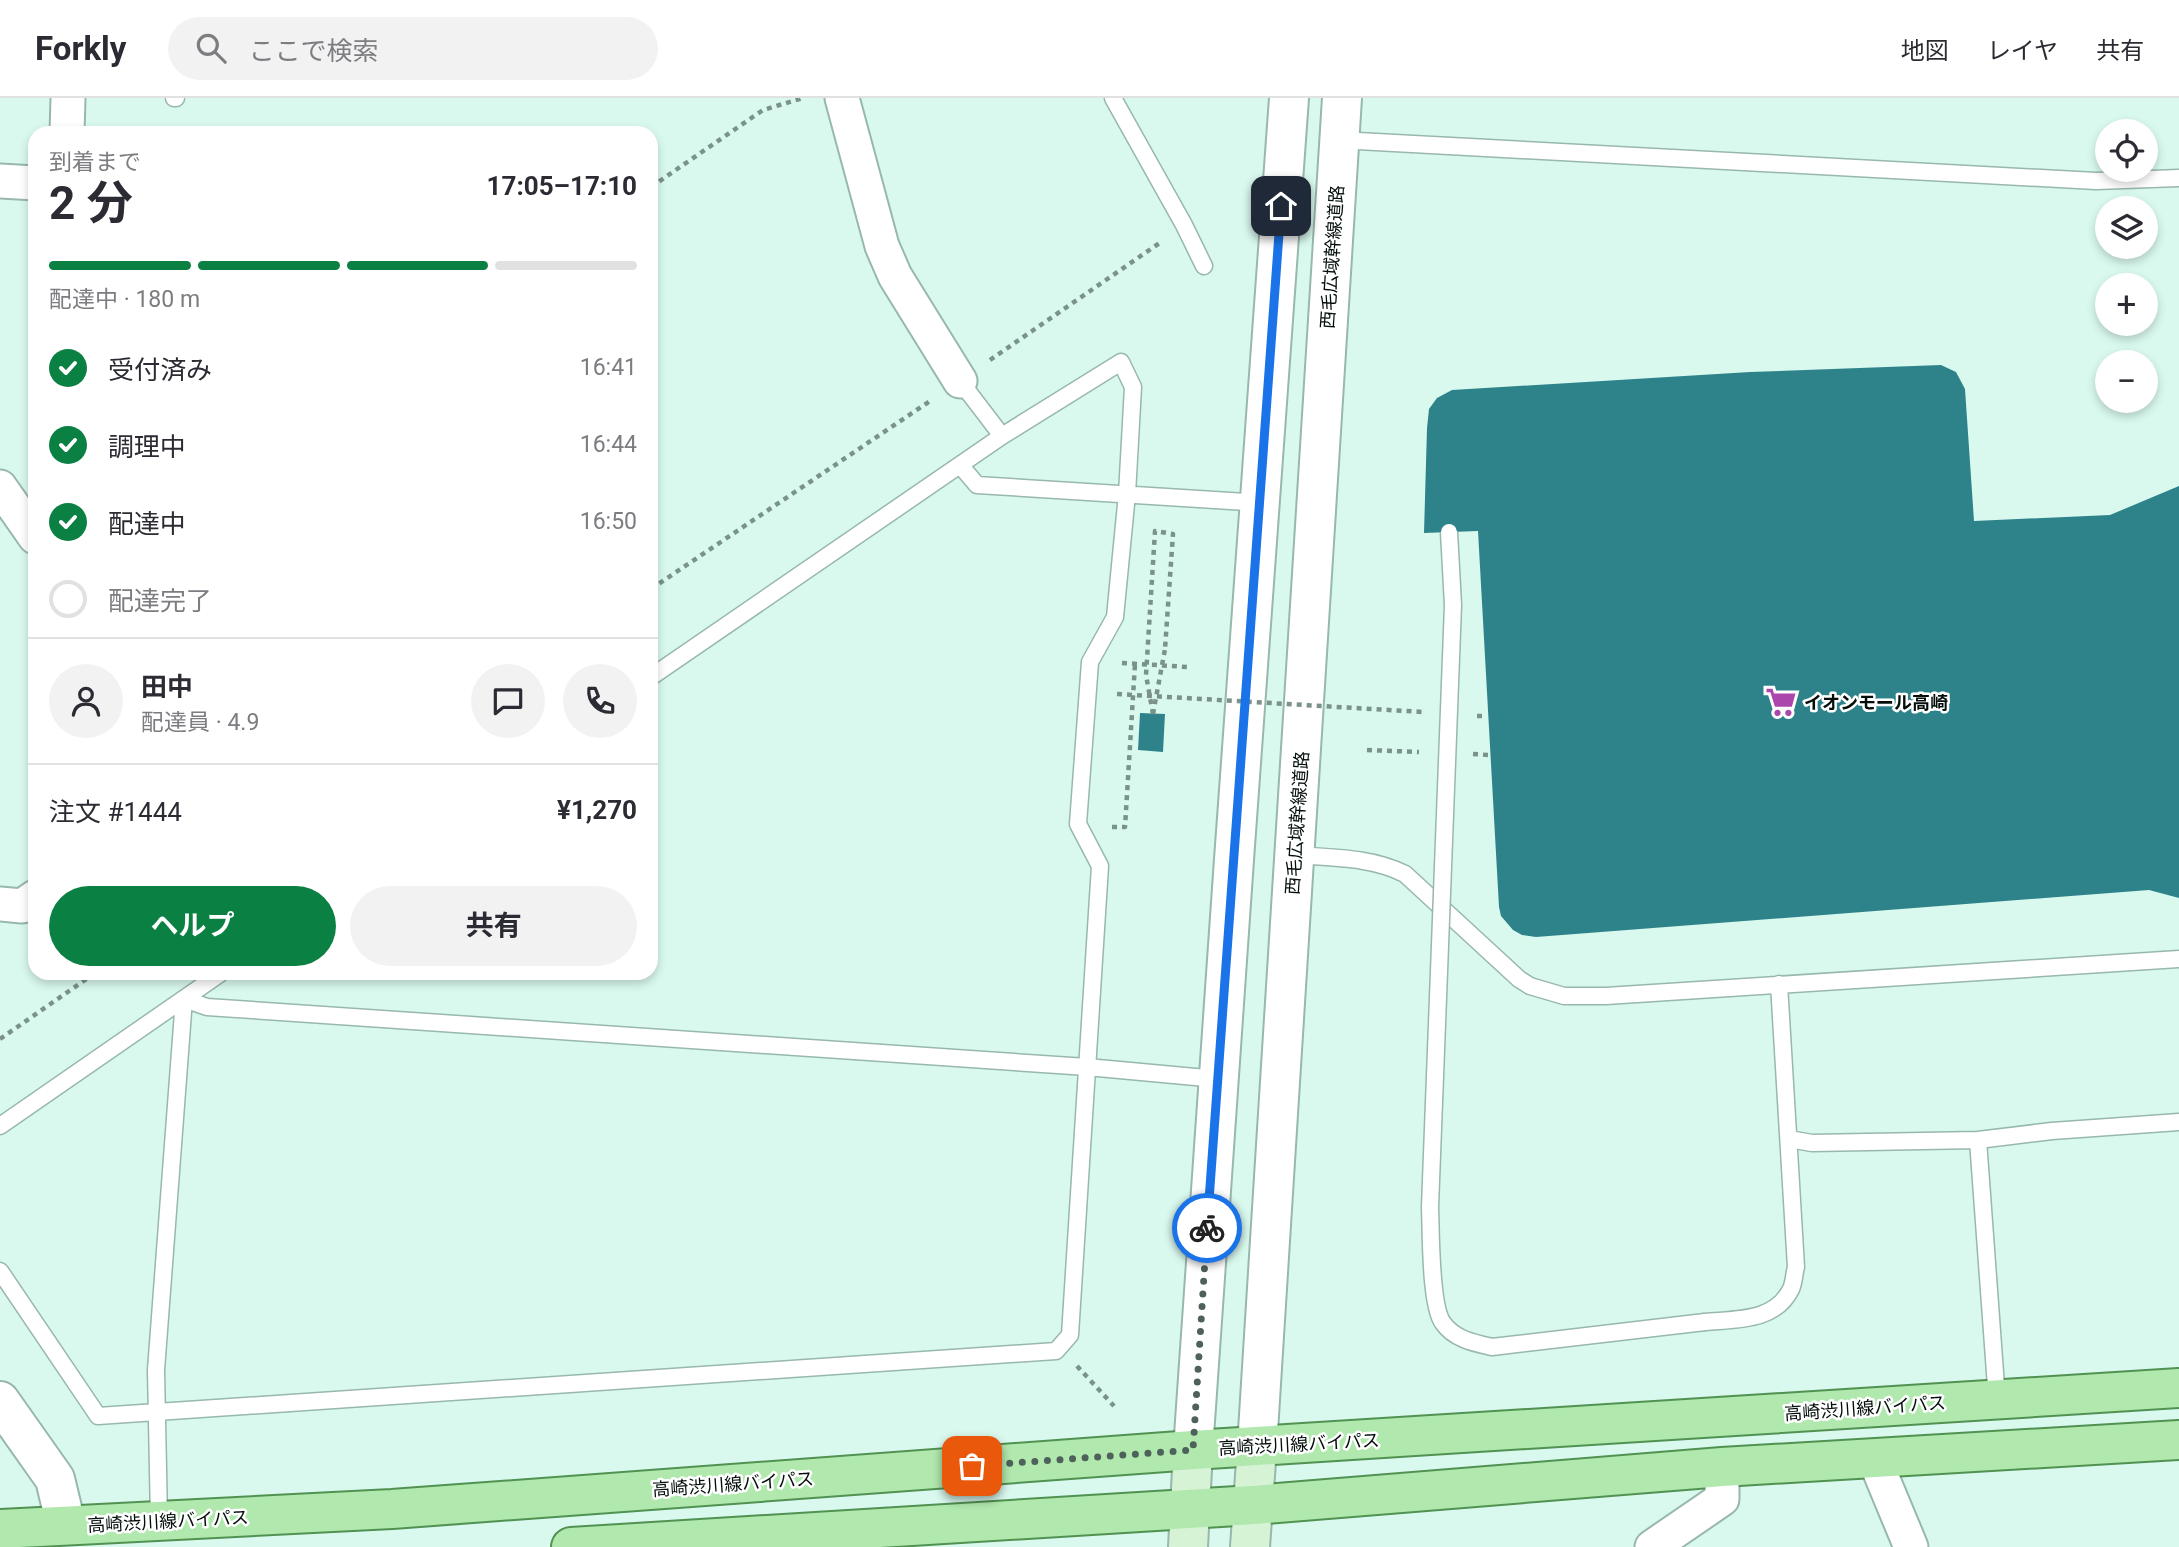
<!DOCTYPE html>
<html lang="ja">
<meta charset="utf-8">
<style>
:root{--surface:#fff;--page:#f2f2f3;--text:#2b2b33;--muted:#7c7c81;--line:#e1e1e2;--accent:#0b8043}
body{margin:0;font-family:Roboto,"Noto Sans JP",sans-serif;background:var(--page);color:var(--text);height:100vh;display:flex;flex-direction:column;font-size:26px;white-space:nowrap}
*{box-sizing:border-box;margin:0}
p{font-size:23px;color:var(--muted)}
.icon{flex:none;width:38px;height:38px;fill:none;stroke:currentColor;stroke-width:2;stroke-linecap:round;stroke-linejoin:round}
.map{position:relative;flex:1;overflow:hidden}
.details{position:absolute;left:28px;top:28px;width:630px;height:854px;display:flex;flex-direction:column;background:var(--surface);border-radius:21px;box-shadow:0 4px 10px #0003}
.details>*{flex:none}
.buttons{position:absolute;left:2095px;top:21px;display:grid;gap:14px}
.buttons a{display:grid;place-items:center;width:63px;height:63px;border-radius:50%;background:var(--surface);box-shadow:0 4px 10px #0003;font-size:35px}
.pin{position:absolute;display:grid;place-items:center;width:60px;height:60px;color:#fff;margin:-30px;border-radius:14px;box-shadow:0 4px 10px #0006}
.courier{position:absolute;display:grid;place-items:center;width:70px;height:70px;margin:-35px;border:5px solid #1a73e8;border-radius:50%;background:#fff;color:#222;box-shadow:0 2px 9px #0007}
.headline em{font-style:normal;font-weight:700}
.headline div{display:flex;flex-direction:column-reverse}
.headline{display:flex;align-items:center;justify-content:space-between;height:119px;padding:0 21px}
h1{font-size:46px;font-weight:700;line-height:52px}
.bar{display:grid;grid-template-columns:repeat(4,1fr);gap:10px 7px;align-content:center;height:84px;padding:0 21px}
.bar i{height:9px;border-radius:5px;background:var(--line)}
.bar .current{background:var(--accent)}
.bar p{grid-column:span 4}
.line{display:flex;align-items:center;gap:18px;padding:0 21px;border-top:2px solid var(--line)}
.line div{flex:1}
.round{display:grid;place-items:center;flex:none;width:74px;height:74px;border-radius:37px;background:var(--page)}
ol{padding:0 21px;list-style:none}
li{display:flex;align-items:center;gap:21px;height:77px}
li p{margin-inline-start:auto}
li .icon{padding:7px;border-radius:50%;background:var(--accent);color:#fff;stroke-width:4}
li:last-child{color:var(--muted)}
li i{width:38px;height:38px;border:4px solid var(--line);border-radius:50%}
.action{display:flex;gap:14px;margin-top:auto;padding:14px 21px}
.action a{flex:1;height:80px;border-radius:42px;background:var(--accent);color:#fff;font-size:28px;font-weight:700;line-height:80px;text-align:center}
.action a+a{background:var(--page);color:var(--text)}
header{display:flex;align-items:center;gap:42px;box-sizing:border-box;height:98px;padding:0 35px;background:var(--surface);border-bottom:2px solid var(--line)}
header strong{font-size:33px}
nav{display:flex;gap:38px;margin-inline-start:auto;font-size:24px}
.search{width:490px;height:63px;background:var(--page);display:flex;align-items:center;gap:18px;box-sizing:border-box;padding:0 24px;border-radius:38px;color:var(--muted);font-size:26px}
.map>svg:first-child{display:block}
</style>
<header>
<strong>Forkly</strong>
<div class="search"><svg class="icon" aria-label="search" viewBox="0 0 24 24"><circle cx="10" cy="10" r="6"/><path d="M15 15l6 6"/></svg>ここで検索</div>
<nav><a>地図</a><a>レイヤ</a><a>共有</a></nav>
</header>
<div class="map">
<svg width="2179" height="1449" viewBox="0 0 2179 1449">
<rect width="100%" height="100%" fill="#d9f9ef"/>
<path fill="#2e838b" d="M1941,267L1956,274L1965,291L1974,423L2110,417L2179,388V800L2149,792L1536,839L1522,837L1513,832L1501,818L1499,809L1478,433L1424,435L1427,330L1429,311L1437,300L1452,292L1750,274Z
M1140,615L1165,616L1163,654L1138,652Z"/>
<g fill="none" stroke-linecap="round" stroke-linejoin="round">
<g stroke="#98b7ad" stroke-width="19">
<path id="service" d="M174,0H176
M1113,0L1184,127L1204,168
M1339,42L2096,83L2179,80
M960,283L1002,338
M960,367L977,387L1262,405
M1295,757C1333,760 1371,759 1405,776L1519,881L1530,888L1564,898H1606L2179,861
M184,901L207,909L1087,969L1217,981
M0,1028L221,875
M1789,1041L1812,1045L1978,1042L2052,1033L2179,1024
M1978,1042L1997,1302
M0,1173L98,1318L1056,1253L1070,1237L1100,768L1078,726L1090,564L1115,519L1127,396L1133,289L1121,264L1002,338L651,579
M1705,1224C1736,1221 1775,1224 1791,1191C1794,1185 1794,1176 1796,1169L1779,886
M159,1422L156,1272L184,901"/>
</g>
<g stroke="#98b7ad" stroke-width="37">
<path id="minor" d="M842,0L882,148L895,178L960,283
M67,35L68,0
M0,83L35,85
M0,389L35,439
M0,806L22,808L35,799
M1874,1360L1911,1449
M1652,1449L1722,1401V1369"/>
</g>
<g stroke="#98b7ad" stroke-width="42">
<path id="tertiary" d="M0,1303L55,1381L66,1427
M1257,1349L1342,0
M1193,1352C1222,901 1258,451 1289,0"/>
</g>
<g stroke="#98b7ad" stroke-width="42">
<path id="secondary" d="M1188,1449L1193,1352
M1250,1449L1257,1349"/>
</g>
<g stroke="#519252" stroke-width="42">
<path id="primary" d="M0,1431L392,1411L1193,1352L2179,1290
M571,1449L1253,1407L1722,1369L2179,1342"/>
</g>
<path stroke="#7b928b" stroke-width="4.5" stroke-dasharray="5 5" stroke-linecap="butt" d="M651,89L763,12L803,0
M990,262L1161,144
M651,491L930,303
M1122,565L1188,569
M1153,616L1165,551
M1367,652L1419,654
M1473,656L1489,657
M1112,729H1125L1135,566
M0,941L95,875
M1077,1268L1114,1308"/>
<use href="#service" stroke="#fff" stroke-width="16"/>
<use href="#minor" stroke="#fff" stroke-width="33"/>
<use href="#tertiary" stroke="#fff" stroke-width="38"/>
<use href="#secondary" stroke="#d7f3d6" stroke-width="38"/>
<use href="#primary" stroke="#b0e8ad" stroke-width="38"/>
<g stroke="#98b7ad" stroke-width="19" stroke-linecap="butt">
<path id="service-bridge" d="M1449,434L1453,507L1430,1109C1431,1133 1430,1208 1443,1225C1454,1241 1474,1245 1492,1249L1705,1224"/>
</g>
<path stroke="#7b928b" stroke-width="4.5" stroke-dasharray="5 5" stroke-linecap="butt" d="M1117,596L1423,614
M1153,616L1146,577L1155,433L1173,436L1165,551
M1477,618H1487"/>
<use href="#service-bridge" stroke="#fff" stroke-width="16"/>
</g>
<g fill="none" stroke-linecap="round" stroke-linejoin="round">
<path stroke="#4f615b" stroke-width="7" stroke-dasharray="0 12.6" d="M972,1368L1193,1352L1207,1130"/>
<path stroke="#1a73e8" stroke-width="9" d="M1207,1130L1281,108"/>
</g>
<defs>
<g id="supermarket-bare" transform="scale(2.415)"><path d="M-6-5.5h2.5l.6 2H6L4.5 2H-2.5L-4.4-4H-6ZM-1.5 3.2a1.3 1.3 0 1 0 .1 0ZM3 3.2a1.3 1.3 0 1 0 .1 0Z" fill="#aa46ac" stroke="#fff" stroke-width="2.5" paint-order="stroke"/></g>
</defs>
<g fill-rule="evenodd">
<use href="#supermarket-bare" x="1781" y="604"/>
</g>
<g text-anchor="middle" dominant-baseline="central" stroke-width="5" stroke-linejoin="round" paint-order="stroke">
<g font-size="18" fill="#040f0c" stroke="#fff">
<text transform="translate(1332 159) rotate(-86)">西毛広域幹線道路</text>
<text transform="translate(1297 725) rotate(-86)">西毛広域幹線道路</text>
<text transform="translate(1865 1310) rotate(-4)">高崎渋川線バイパス</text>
<text transform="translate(1299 1346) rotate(-3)">高崎渋川線バイパス</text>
<text transform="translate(733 1386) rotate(-4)">高崎渋川線バイパス</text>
<text transform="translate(168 1423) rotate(-3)">高崎渋川線バイパス</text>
</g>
<g font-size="18" font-weight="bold" fill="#040f0c" stroke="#fff" text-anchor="start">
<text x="1804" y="604">イオンモール高崎</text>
</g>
</g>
</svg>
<div class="buttons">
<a><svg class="icon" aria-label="locate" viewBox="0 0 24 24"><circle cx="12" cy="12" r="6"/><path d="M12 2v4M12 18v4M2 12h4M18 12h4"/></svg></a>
<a><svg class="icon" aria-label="layers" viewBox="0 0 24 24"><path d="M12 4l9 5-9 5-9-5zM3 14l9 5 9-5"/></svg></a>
<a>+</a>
<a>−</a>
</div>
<div class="pin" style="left:972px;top:1368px;background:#ea580c"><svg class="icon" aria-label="bag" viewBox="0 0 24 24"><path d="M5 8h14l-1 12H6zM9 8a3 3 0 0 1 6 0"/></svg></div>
<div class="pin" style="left:1281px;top:108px;background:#1f2937"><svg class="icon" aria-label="home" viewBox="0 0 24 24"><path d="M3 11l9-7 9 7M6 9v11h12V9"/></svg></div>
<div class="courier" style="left:1207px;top:1130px"><svg class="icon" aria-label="bike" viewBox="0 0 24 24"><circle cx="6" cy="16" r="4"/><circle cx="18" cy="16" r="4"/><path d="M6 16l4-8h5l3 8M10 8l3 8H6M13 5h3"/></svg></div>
<section class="details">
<div class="headline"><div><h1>2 分</h1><p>到着まで</p></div><em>17:05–17:10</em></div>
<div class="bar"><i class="current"></i><i class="current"></i><i class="current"></i><i></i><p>配達中 · 180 m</p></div>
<ol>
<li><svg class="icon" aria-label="check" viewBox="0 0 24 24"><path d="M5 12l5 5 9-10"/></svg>受付済み<p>16:41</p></li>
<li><svg class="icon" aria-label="check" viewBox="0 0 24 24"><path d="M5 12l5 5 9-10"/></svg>調理中<p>16:44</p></li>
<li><svg class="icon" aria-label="check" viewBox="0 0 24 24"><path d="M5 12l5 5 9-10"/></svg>配達中<p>16:50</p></li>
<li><i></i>配達完了</li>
</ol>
<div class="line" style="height:126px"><a class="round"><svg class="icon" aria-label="person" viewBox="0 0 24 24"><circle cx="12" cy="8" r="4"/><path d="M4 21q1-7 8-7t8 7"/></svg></a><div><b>田中</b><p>配達員 · 4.9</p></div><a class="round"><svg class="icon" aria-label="chat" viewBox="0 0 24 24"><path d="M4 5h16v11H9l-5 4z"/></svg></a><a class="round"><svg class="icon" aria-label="phone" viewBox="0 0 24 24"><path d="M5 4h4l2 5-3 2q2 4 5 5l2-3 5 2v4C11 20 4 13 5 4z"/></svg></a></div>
<div class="line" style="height:91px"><div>注文 #1444</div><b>¥1,270</b></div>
<div class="action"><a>ヘルプ</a><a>共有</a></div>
</section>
</div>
